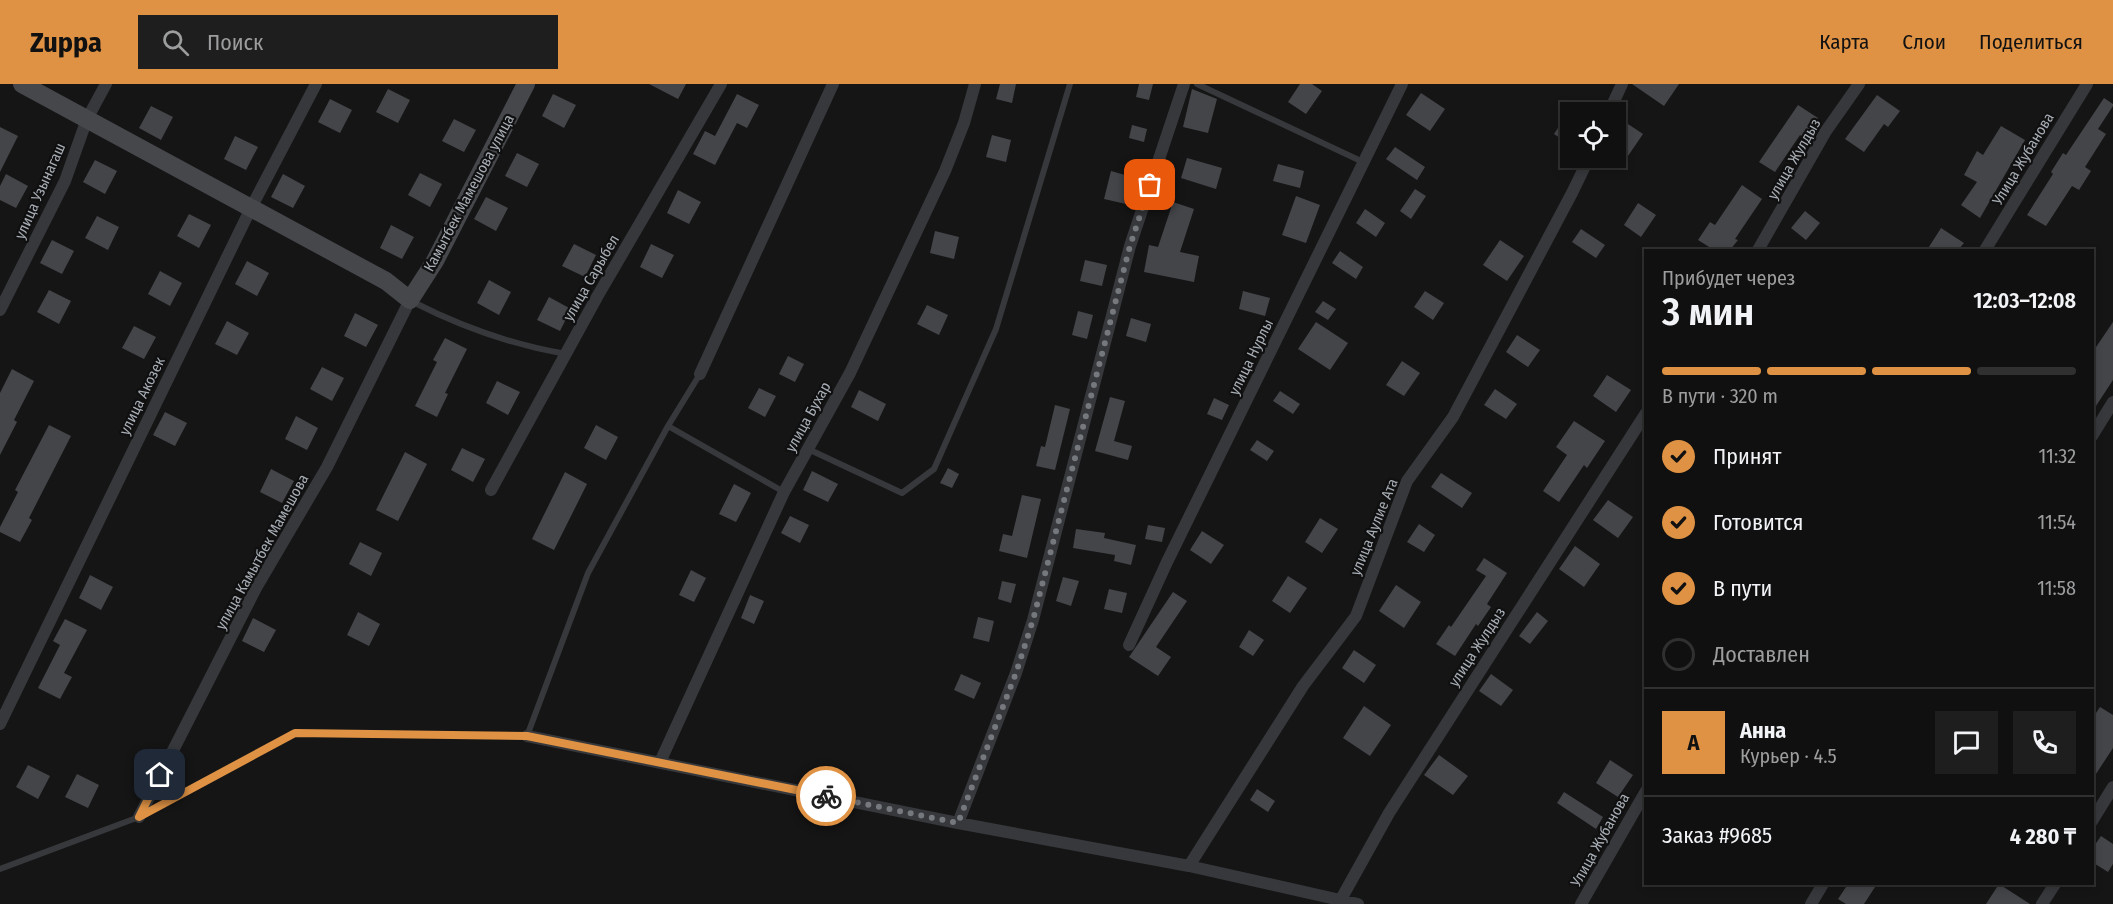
<!DOCTYPE html>
<html lang="ru">
<meta charset="utf-8">
<style>
:root{--surface:#101010;--page:#1e1e1e;--text:#f1f3f6;--muted:#9c9d9f;--line:#303030;--accent:#df9244}
body{margin:0;font-family:"Fira Sans Condensed",sans-serif;background:var(--page);color:var(--text);height:100vh;display:flex;flex-direction:column;font-size:22px;white-space:nowrap}
*{box-sizing:border-box;margin:0}
p{font-size:20px;color:var(--muted)}
.icon{flex:none;width:33px;height:33px;fill:none;stroke:currentColor;stroke-width:2;stroke-linecap:round;stroke-linejoin:round}
.map{position:relative;flex:1;overflow:hidden}
.panel{position:absolute;left:1644px;top:165px;width:450px;height:636px;display:flex;flex-direction:column;background:var(--surface);border-radius:0px;box-shadow:0 3px 9px #0003,0 0 0 2px var(--line)}
.panel>*{flex:none}
.fabs{position:absolute;left:1560px;top:18px;display:grid;gap:12px}
.fabs a{display:grid;place-items:center;width:66px;height:66px;border-radius:0px;background:var(--surface);box-shadow:0 3px 9px #0003,0 0 0 2px var(--line);font-size:30px}
.pin{position:absolute;display:grid;place-items:center;width:51px;height:51px;color:#fff;margin:-26px;border-radius:12px;box-shadow:0 3px 9px #0006}
.courier{position:absolute;display:grid;place-items:center;width:60px;height:60px;margin:-30px;border:4px solid #df9244;border-radius:50%;background:#fff;color:#222;box-shadow:0 2px 8px #0007}
.head em{font-style:normal;font-weight:600}
.head div{display:flex;flex-direction:column-reverse}
.head{display:flex;align-items:center;justify-content:space-between;height:102px;padding:0 18px}
h1{font-size:39px;font-weight:600;line-height:45px}
.bar{display:grid;grid-template-columns:repeat(4,1fr);gap:9px 6px;align-content:center;height:72px;padding:0 18px}
.bar i{height:8px;border-radius:4px;background:var(--line)}
.bar .current{background:var(--accent)}
.bar p{grid-column:span 4}
.line{display:flex;align-items:center;gap:15px;padding:0 18px;border-top:2px solid var(--line)}
.line div{flex:1}
.round{display:grid;place-items:center;flex:none;width:63px;height:63px;border-radius:0px;background:var(--page)}
ol{padding:0 18px;list-style:none}
li{display:flex;align-items:center;gap:18px;height:66px}
li p{margin-inline-start:auto}
li .icon{padding:6px;border-radius:50%;background:var(--accent);color:#111;stroke-width:4}
li:last-child{color:var(--muted)}
li i{width:33px;height:33px;border:3px solid var(--line);border-radius:50%}
header{display:flex;align-items:center;gap:36px;box-sizing:border-box;height:84px;padding:0 30px;background:var(--accent);color:#111}
header strong{font-size:28px}
nav{display:flex;gap:33px;margin-inline-start:auto;font-size:21px}
.search{width:420px;height:54px;background:var(--page);display:flex;align-items:center;gap:15px;box-sizing:border-box;padding:0 21px;border-radius:0px;color:var(--muted);font-size:22px}
.map>svg:first-child{display:block}
</style>
<header>
<strong>Zuppa</strong>
<div class="search"><svg class="icon" aria-label="search" viewBox="0 0 24 24"><circle cx="10" cy="10" r="6"/><path d="M15 15l6 6"/></svg>Поиск</div>
<nav><a>Карта</a><a>Слои</a><a>Поделиться</a></nav>
</header>
<div class="map">
<svg width="2113" height="820" viewBox="0 0 2113 820">
<rect width="100%" height="100%" fill="#151516"/>
<path fill="#444549" d="M649,0H686L678,15Z
M1000,0H1016L1012,19L996,15Z
M1139,0H1153L1149,16L1136,13Z
M1300,0H1312L1322,7L1306,30L1288,18Z
M1632,0H1679L1664,22Z
M388,5L410,16L398,39L376,28Z
M1192,5L1217,15L1208,49L1183,43Z
M1421,9L1445,25L1430,47L1406,31Z
M553,10L576,21L564,44L542,32Z
M737,10L759,21L747,44L737,39L715,81L693,70L705,47L715,52Z
M1877,11L1900,27L1888,43L1884,40L1864,68L1845,55Z
M2104,14L2113,20V22L2098,45L2106,50L2085,83L2091,87L2079,106L2072,102L2046,142L2027,131L2053,90L2051,88L2063,69L2066,71Z
M330,15L352,26L340,49L318,38Z
M1798,21L1818,34L1805,54L1800,51L1775,88L1759,78Z
M151,22L173,33L161,56L139,44Z
M1570,26V51L1566,58L1554,50Z
M454,35L476,46L464,68L442,57Z
M1622,36L1643,50L1628,72L1616,64V47Z
M1132,41L1147,45L1144,58L1129,54Z
M2001,42L2025,56L1980,134L1961,121L1977,98L1964,91L1977,67L1983,71Z
M0,43L18,52L0,88Z
M992,51L1011,56L1006,78L986,73Z
M235,52L258,63L246,86L224,75Z
M1395,63L1425,83L1417,96L1386,75Z
M517,69L539,80L527,103L505,92Z
M1187,74L1222,84L1216,105L1181,94Z
M95,76L117,87L105,110L83,98Z
M1278,80L1304,87L1300,104L1273,97Z
M1111,87L1132,93L1126,120L1104,115Z
M420,89L442,100L430,123L408,111Z
M6,90L28,102L16,124L0,116V102Z
M283,90L305,102L293,124L271,113Z
M1742,101L1762,115L1735,155L1738,156L1730,166H1714L1698,156L1710,138L1715,141Z
M1415,105L1426,112L1411,135L1400,127Z
M678,106L701,118L689,140L667,129Z
M1296,112L1320,121L1306,159L1282,151Z
M486,113L508,124L496,147L474,135Z
M1173,118L1194,125L1180,168L1199,172L1194,198L1144,188L1149,161L1158,163Z
M1638,119L1656,131L1641,153L1624,141Z
M1365,125L1385,139L1376,153L1356,139Z
M1805,127L1820,139L1806,156L1791,144Z
M189,130L211,141L199,164L177,152Z
M97,132L119,143L108,166L85,154Z
M391,141L414,153L402,175L380,164Z
M1941,144L1964,159L1958,166H1927Z
M1581,145L1605,161L1596,174L1572,158Z
M935,147L959,153L954,175L930,169Z
M52,156L74,167L62,190L40,179Z
M1500,156L1524,172L1507,197L1483,181Z
M574,160L596,171L585,193L562,182Z
M651,160L674,171L662,194L640,183Z
M1340,167L1363,183L1356,195L1332,179Z
M1085,176L1107,181L1102,202L1080,197Z
M247,177L269,189L257,212L235,200Z
M160,187L182,199L170,222L148,210Z
M489,196L511,208L499,231L477,219Z
M49,206L71,217L59,240L37,228Z
M1243,207L1270,214L1265,232L1239,225Z
M1425,207L1444,219L1433,236L1414,223Z
M549,213L571,225L560,247L537,236Z
M1323,217L1336,225L1328,236L1315,228Z
M927,221L948,231L939,251L917,240Z
M1078,227L1093,231L1087,255L1072,251Z
M355,229L378,241L366,263L344,252Z
M1131,234L1151,240L1146,258L1126,252Z
M227,237L249,249L237,271L215,260Z
M1316,238L1348,259L1330,286L1298,265Z
M2113,238V296L2092,328V269Z
M134,242L156,253L144,275L122,264Z
M1517,251L1540,266L1528,283L1506,268Z
M445,254L467,265L445,309L448,310L437,333L415,322L437,278L433,276Z
M788,272L804,280L795,298L779,290Z
M1402,277L1420,289L1404,312L1386,301Z
M322,283L344,294L332,317L310,305Z
M12,285L34,297L14,336L17,338L0,371V309Z
M1607,291L1631,306L1616,328L1593,312Z
M497,297L520,308L508,331L486,319Z
M759,304L776,312L765,333L748,324Z
M1495,305L1517,320L1506,335L1484,321Z
M859,306L886,320L878,337L851,323Z
M1280,307L1300,320L1293,330L1273,317Z
M1110,313L1125,317L1114,357L1132,362L1128,376L1095,367Z
M1214,314L1229,321L1222,336L1207,330Z
M1055,321L1070,325L1055,386L1036,382L1041,362L1045,363Z
M165,328L187,339L175,362L153,351Z
M296,332L318,344L307,366L285,355Z
M1574,337L1605,357L1587,384L1584,381L1559,418L1543,407L1567,371L1556,363Z
M49,341L71,352L29,434L32,436L20,458L0,448V443L18,408L15,406Z
M596,341L618,353L606,376L584,364Z
M1257,356L1274,367L1267,377L1250,366Z
M462,364L485,375L473,398L451,386Z
M405,368L427,380L398,437L376,426Z
M948,384L959,390L952,404L940,399Z
M271,385L294,397L282,419L260,408Z
M812,387L838,400L828,418L803,406Z
M565,388L587,400L554,466L532,455Z
M1441,389L1472,409L1462,424L1431,403Z
M734,400L751,409L736,438L719,430Z
M1022,411L1041,415L1027,474L999,467L1003,450L1012,452Z
M1608,416L1633,433L1618,454L1593,436Z
M790,432L809,441L800,459L781,449Z
M1320,434L1338,445L1322,469L1305,458Z
M1419,440L1435,451L1424,468L1407,458Z
M1148,441L1165,444L1162,458L1145,455Z
M1076,445L1105,449L1104,454L1136,461L1131,481L1114,477L1115,471L1073,464Z
M1202,447L1224,461L1211,480L1190,466Z
M360,458L382,469L371,492L349,480Z
M1575,462L1600,480L1584,503L1559,485Z
M1484,474L1507,489L1487,520L1491,523L1478,542L1476,540L1455,572L1436,560L1449,541L1451,543L1486,492L1476,486Z
M691,486L706,494L694,518L679,511Z
M90,491L113,503L101,526L79,514Z
M1288,492L1307,504L1290,529L1272,517Z
M1063,493L1079,497L1071,522L1056,517Z
M1002,497L1016,500L1011,519L998,515Z
M1396,501L1421,518L1404,544L1379,527Z
M1109,505L1127,509L1122,529L1104,525Z
M1173,508L1187,517L1156,563L1171,573L1158,592L1129,573Z
M750,511L764,517L754,540L741,534Z
M358,528L380,540L369,562L347,551Z
M1537,528L1548,537L1530,560L1519,552Z
M978,533L994,537L989,558L973,554Z
M253,534L276,546L264,568L242,557Z
M65,535L87,546L64,589L72,593L60,615L38,604L60,561L53,557Z
M1249,546L1264,556L1253,572L1239,563Z
M1354,566L1376,581L1364,599L1342,584Z
M961,590L981,599L974,615L954,606Z
M1491,590L1513,606L1501,622L1479,607Z
M1364,622L1391,641L1370,672L1343,654Z
M2100,623L2113,631V664L2092,696V635Z
M1439,671L1468,692L1453,711L1424,691Z
M1610,676L1633,691L1618,713L1596,699Z
M28,681L50,692L38,715L16,703Z
M77,690L99,701L88,724L65,713Z
M1257,705L1275,717L1268,728L1250,716Z
M1564,708L1603,733L1596,745L1557,719Z
M2101,752L2113,760V780L2108,788L2092,778V765Z
M1848,800H1877L1864,820H1846L1838,815Z
M1999,800L2030,820H1986Z"/>
<g fill="none" stroke-linecap="round" stroke-linejoin="round">
<path stroke="#36383b" stroke-width="6" d="M1197,0L1363,78
M413,218C460,242 513,261 566,270
M668,342L784,408
M808,365L902,409L934,385L996,245L1070,0
M0,785L139,733L295,649L527,652L588,489L668,342L700,290"/>
<path stroke="#36383b" stroke-width="12" d="M1609,28L1622,0
M1758,166L1826,47L1859,0
M1985,166L2087,0
M0,226L65,97L87,35L106,0
M700,290L833,0
M2092,352L2113,318
M491,406L597,213L721,0
M1129,561L1167,478L1402,0
M0,640L251,124L316,0
M527,652L958,739L1189,782L1358,820
M660,678L784,408L850,289L945,87L964,39L975,0
M139,733L256,504L327,383L410,216
M2092,737L2113,703
M958,739L1016,589L1033,536L1130,162L1184,0
M1189,782L1303,602L1356,532L1407,397L1453,333L1572,109L1589,74
M1340,817L1389,729L1646,329
M1581,820L1646,707
M1811,820L1823,800
M2042,820L2055,800"/>
<path stroke="#45474b" stroke-width="18" d="M22,0L386,197L410,216L435,177L526,0"/>
</g>
<g fill="none" stroke-linecap="round" stroke-linejoin="round">
<path stroke="#75787d" stroke-width="6" stroke-dasharray="0 10.8" d="M826,712L958,739L1016,589L1033,536L1130,162L1150,101"/>
<path stroke="#df9244" stroke-width="8" d="M160,691L139,733L295,649L527,652L826,712"/>
</g>
<g text-anchor="middle" dominant-baseline="central" stroke-width="4.5" stroke-linejoin="round" paint-order="stroke">
<g font-size="15" fill="#a8aeb5" stroke="#101011">
<text transform="translate(1794 75) rotate(-60)">улица Жулдыз</text>
<text transform="translate(2023 75) rotate(-59)">Улица Жубанова</text>
<text transform="translate(40 107) rotate(-66)">улица Узынагаш</text>
<text transform="translate(469 109) rotate(-62)">Камытбек Мамешова улица</text>
<text transform="translate(591 194) rotate(-60)">улица Сарыбел</text>
<text transform="translate(1251 273) rotate(-64)">улица Нурлы</text>
<text transform="translate(142 312) rotate(-64)">улица Акозек</text>
<text transform="translate(808 333) rotate(-61)">улица Бухар</text>
<text transform="translate(1374 443) rotate(-68)">улица Аулие Ата</text>
<text transform="translate(262 468) rotate(-61)">улица Камытбек Мамешова</text>
<text transform="translate(1477 563) rotate(-57)">улица Жулдыз</text>
<text transform="translate(1600 756) rotate(-61)">Улица Жубанова</text>
</g>
</g>
</svg>
<div class="fabs">
<a><svg class="icon" aria-label="locate" viewBox="0 0 24 24"><circle cx="12" cy="12" r="6"/><path d="M12 2v4M12 18v4M2 12h4M18 12h4"/></svg></a>
</div>
<div class="pin" style="left:1150px;top:101px;background:#ea580c"><svg class="icon" aria-label="bag" viewBox="0 0 24 24"><path d="M5 8h14l-1 12H6zM9 8a3 3 0 0 1 6 0"/></svg></div>
<div class="pin" style="left:160px;top:691px;background:#1f2937"><svg class="icon" aria-label="home" viewBox="0 0 24 24"><path d="M3 11l9-7 9 7M6 9v11h12V9"/></svg></div>
<div class="courier" style="left:826px;top:712px"><svg class="icon" aria-label="bike" viewBox="0 0 24 24"><circle cx="6" cy="16" r="4"/><circle cx="18" cy="16" r="4"/><path d="M6 16l4-8h5l3 8M10 8l3 8H6M13 5h3"/></svg></div>
<section class="panel">
<div class="head"><div><h1>3 мин</h1><p>Прибудет через</p></div><em>12:03–12:08</em></div>
<div class="bar"><i class="current"></i><i class="current"></i><i class="current"></i><i></i><p>В пути · 320 m</p></div>
<ol>
<li><svg class="icon" aria-label="check" viewBox="0 0 24 24"><path d="M5 12l5 5 9-10"/></svg>Принят<p>11:32</p></li>
<li><svg class="icon" aria-label="check" viewBox="0 0 24 24"><path d="M5 12l5 5 9-10"/></svg>Готовится<p>11:54</p></li>
<li><svg class="icon" aria-label="check" viewBox="0 0 24 24"><path d="M5 12l5 5 9-10"/></svg>В пути<p>11:58</p></li>
<li><i></i>Доставлен</li>
</ol>
<div class="line" style="height:108px"><b class="round" style="background:var(--accent);color:#111">А</b><div><b>Анна</b><p>Курьер · 4.5</p></div><a class="round"><svg class="icon" aria-label="chat" viewBox="0 0 24 24"><path d="M4 5h16v11H9l-5 4z"/></svg></a><a class="round"><svg class="icon" aria-label="phone" viewBox="0 0 24 24"><path d="M5 4h4l2 5-3 2q2 4 5 5l2-3 5 2v4C11 20 4 13 5 4z"/></svg></a></div>
<div class="line" style="height:78px"><div>Заказ #9685</div><b>4 280 ₸</b></div>
</section>
</div>
